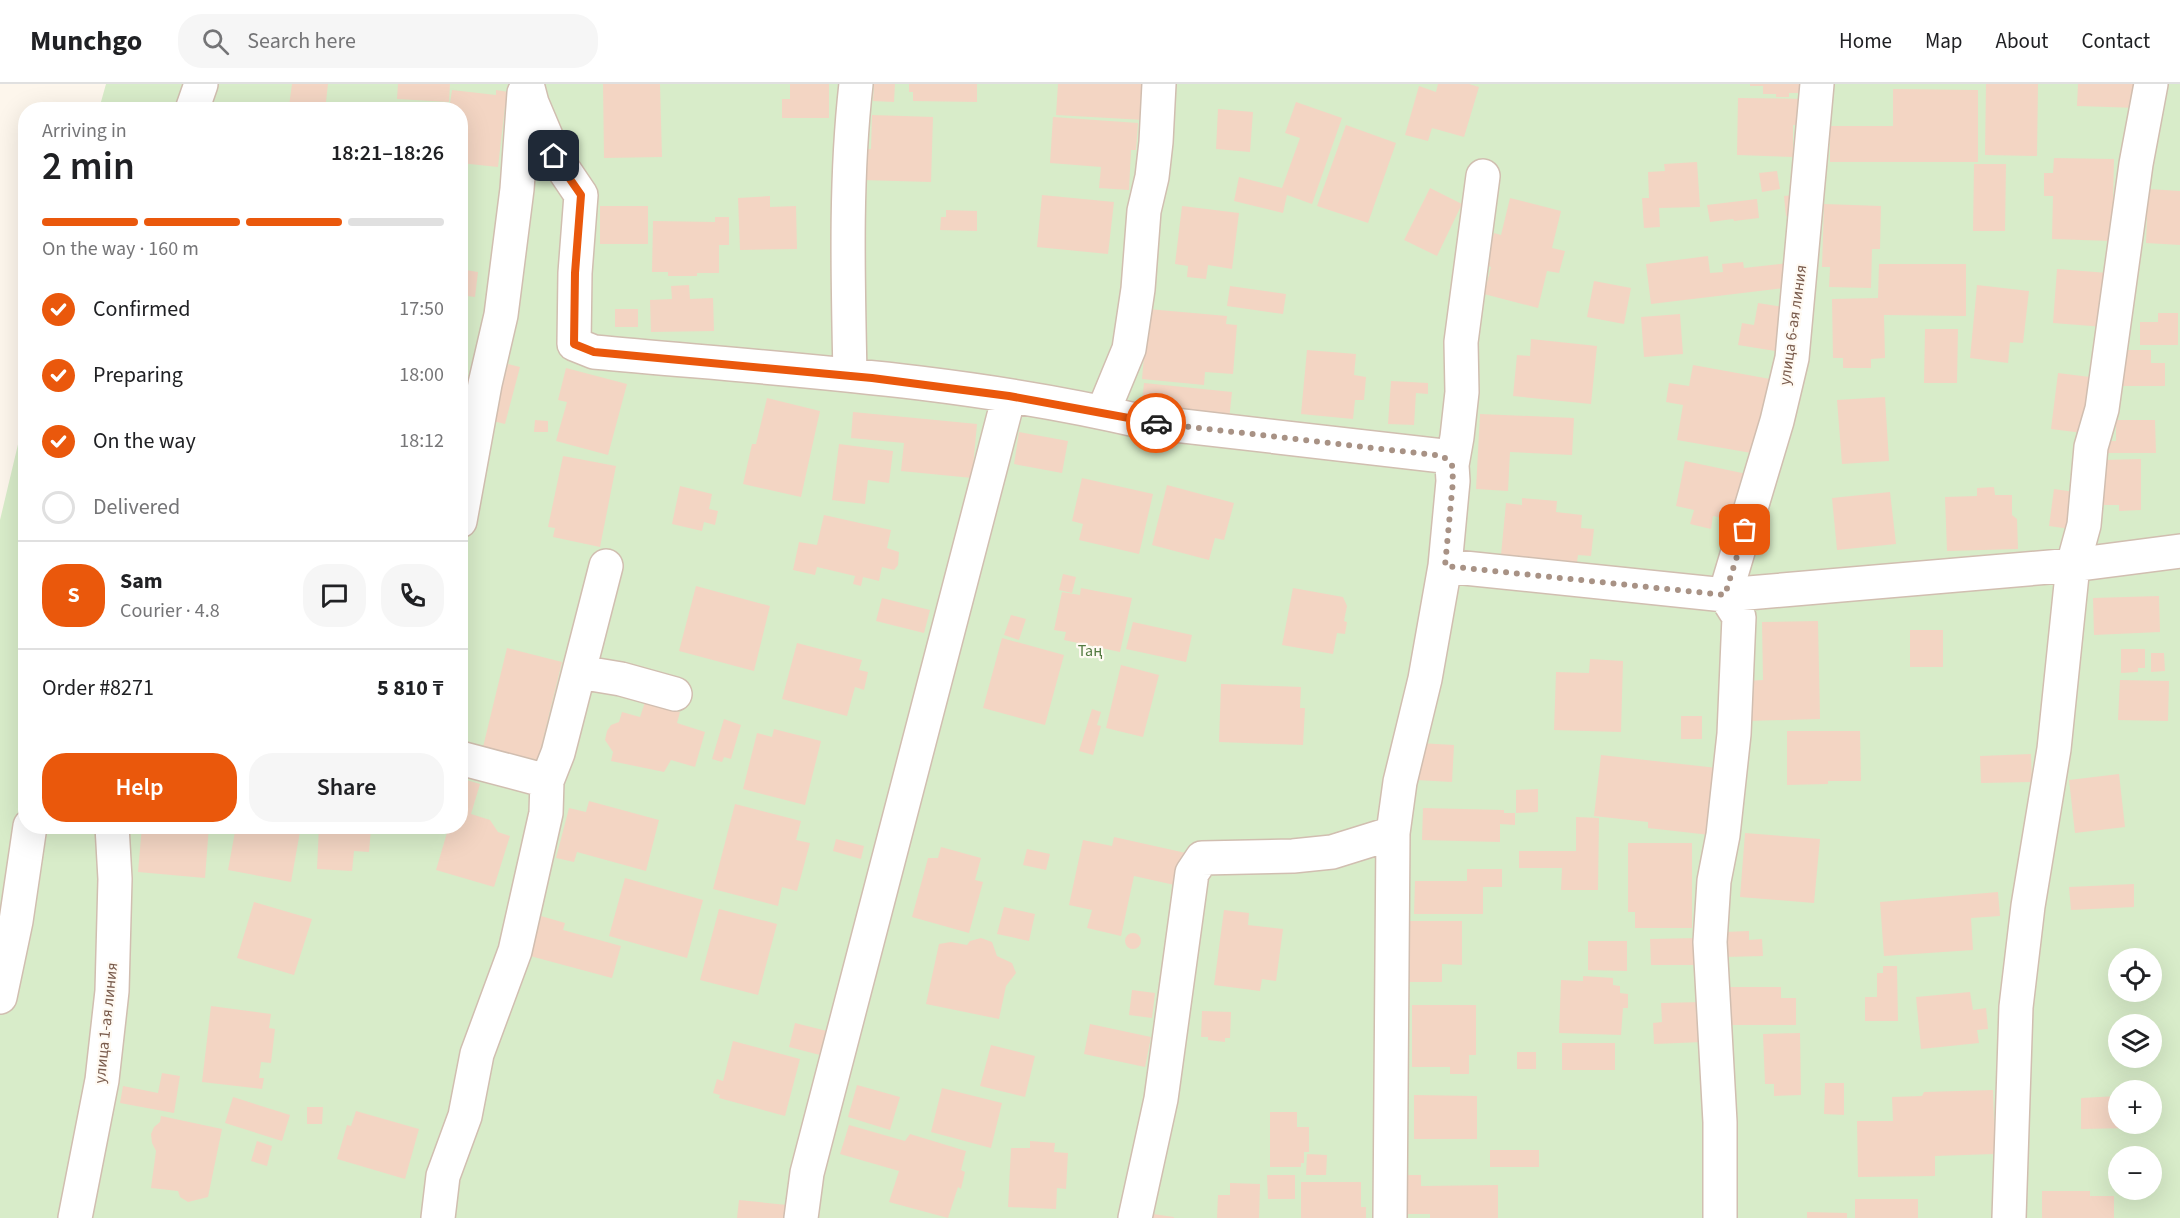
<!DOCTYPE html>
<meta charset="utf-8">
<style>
:root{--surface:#fff;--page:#f6f6f6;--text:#202124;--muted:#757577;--line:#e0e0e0;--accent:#ea580c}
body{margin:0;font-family:"Source Sans 3",sans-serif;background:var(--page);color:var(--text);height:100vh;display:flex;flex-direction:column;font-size:22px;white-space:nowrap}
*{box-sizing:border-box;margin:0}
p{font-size:20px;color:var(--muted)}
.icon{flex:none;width:33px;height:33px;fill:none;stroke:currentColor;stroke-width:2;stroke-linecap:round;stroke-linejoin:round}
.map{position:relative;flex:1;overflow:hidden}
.panel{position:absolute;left:18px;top:18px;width:450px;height:732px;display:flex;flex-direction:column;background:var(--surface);border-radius:24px;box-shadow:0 6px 24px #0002}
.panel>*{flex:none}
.tools{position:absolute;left:2108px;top:864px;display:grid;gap:12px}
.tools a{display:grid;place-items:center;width:54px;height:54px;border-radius:50%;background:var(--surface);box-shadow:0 6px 24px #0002;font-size:30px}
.pin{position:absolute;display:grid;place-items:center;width:51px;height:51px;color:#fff;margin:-26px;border-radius:12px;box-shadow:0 3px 9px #0006}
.courier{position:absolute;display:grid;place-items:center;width:60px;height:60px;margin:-30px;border:4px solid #ea580c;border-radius:50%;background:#fff;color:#222;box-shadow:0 2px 8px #0007}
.head em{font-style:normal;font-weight:600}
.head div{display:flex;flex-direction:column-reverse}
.head{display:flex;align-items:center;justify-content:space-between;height:102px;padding:0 24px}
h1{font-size:39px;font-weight:600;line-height:45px}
.bar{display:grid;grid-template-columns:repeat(4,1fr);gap:9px 6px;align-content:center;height:72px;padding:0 24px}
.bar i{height:8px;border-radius:4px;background:var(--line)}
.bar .selected{background:var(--accent)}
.bar p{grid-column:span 4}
.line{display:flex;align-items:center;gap:15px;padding:0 24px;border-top:2px solid var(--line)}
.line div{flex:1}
.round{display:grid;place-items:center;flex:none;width:63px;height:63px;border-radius:24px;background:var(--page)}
ol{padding:0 24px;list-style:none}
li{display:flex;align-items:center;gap:18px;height:66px}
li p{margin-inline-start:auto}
li .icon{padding:6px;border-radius:50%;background:var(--accent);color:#fff;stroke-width:4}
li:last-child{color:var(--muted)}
li i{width:33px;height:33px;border:3px solid var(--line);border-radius:50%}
.cta{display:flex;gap:12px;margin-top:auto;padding:12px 24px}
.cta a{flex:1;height:69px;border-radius:24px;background:var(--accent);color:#fff;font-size:24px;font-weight:600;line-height:69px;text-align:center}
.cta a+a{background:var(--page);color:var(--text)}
header{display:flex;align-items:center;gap:36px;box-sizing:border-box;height:84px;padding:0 30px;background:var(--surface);border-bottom:2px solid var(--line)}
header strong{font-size:28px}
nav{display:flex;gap:33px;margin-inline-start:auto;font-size:21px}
.search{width:420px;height:54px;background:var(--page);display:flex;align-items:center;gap:15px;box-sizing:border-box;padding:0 21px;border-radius:24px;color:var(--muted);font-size:22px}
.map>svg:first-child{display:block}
</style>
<header>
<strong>Munchgo</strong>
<div class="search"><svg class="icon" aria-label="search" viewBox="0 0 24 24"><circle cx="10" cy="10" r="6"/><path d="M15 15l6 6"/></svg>Search here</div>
<nav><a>Home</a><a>Map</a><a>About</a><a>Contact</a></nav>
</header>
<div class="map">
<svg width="2180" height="1134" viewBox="0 0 2180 1134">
<rect width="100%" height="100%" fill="#fdf6ec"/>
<path fill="#d8ecc9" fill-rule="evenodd" d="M106,0H2180V1134H0V436L25,331L26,742H460V26L99,25ZM2118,874H2151V908H2118ZM2118,940H2151V974H2118ZM2118,1006H2151V1040H2118ZM2118,1072H2151V1106H2118Z"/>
<path fill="#f3d5c3" d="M292,0H328L325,26L289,22Z
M398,0H450L449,18L397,15Z
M603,0H660L662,73L604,74Z
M790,0H829V34H782V15H790Z
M874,0H895L894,18L873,17Z
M909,0H977V18L913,17V8H909Z
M1058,0H1146L1144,36L1056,31Z
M1438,0H1469L1479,3L1464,53L1432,44L1428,57L1405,51L1419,2L1436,8Z
M1750,0H1800V9H1789V13H1776V10H1763V2H1750Z
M1986,0H2038L2037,72L1985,71Z
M2078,0H2140L2139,24L2077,22Z
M1893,5L1978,6V78H1830V42H1893Z
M452,6L496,11V6L514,9L513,23L505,22L498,83L460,79V26H449Z
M1738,14L1808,15L1807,41H1793V73L1737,71Z
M1296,18L1342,34L1312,120L1287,111L1283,129L1234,117L1239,93L1282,104L1300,54L1285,49Z
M1218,25L1253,28L1250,68L1216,65Z
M872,31L933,33L931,98L862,96L863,65H871Z
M1053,33L1138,39L1136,66H1131L1129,106L1099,104L1101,83L1050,79Z
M1346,41L1396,59L1368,139L1317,122Z
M2054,74L2114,75L2112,157L2052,155L2053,112H2044V89H2053Z
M1697,78L1700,123L1659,124L1660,143L1644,144L1642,114H1649L1648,88L1665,87L1664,80Z
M1974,80H2006L2005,147H1973Z
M1777,87L1780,105L1762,108L1759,89Z
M1430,104L1462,120L1437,172L1404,156Z
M2148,105L2180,107V161L2146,159Z
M1042,111L1114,118L1108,170L1037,163Z
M1794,111L1797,130L1786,132L1784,112Z
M770,112V123L796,122L797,165L740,166L738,114Z
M1510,114L1561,127L1552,164L1565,167L1559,189L1547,187L1538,224L1484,210L1491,183L1486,181L1494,149L1501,151Z
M1757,115L1759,134L1734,137L1733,135L1710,138L1707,121Z
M1824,120L1881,122L1880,165H1872L1871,204L1829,203L1830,183H1822Z
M600,122H648V160H600Z
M1182,122L1239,129L1232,185L1208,181L1206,195L1187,193L1188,182L1175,180Z
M946,126L977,127V147L940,146L941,133H946Z
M715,133H729V161H719V189H697V192H668V188H652L653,137L715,138Z
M1708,172L1710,189L1723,188L1722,180L1743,178L1744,184L1790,179L1793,203L1651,220L1646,180Z
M1879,180H1966V232L1884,231L1885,274L1871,275V284H1843V274H1833L1832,215L1878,214Z
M460,185L478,188L475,213L460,211Z
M2057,185L2108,189L2104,243L2053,239Z
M1594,197L1631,204L1624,240L1587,233Z
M689,201L690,215L713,214L714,247L651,248L650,216L672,215L671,202Z
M1977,201L2029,207L2023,259L2010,258L2008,279L1970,274Z
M1230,202L1286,210L1283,230L1227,222Z
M1758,219L1789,224L1782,268L1738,261L1742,239L1754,241Z
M615,225H638V243H615Z
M1148,225L1227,232L1226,240L1237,241L1233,290L1205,288L1204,301L1142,295Z
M2158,229H2178V261H2140V238H2158Z
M1680,230L1683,270L1644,273L1641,233Z
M1925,245H1958L1957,299H1924Z
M1531,255L1597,262L1591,320L1513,312L1517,271L1530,272Z
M1307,266L1356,270L1354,291L1366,293L1364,316H1355L1353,335L1301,330Z
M2120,266H2151V279H2165V302H2120Z
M508,280L520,283L505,340L493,337Z
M1693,281L1770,295L1757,370L1677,356L1683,321L1666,318L1669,299L1689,302Z
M566,284L627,300L608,371L556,357L567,318L558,316Z
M2058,289L2090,293L2083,349L2051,345Z
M1391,297L1428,299V310L1416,309L1414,341L1388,340Z
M1144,299L1232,308L1229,336L1141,327Z
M1885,313L1889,377L1842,380L1837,316Z
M767,314L820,327L801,413L743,400L752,360H756Z
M853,328L977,340L972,394L901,387L904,359L851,354Z
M1480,330L1574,334L1572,371L1510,368L1508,407L1476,405Z
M535,336L548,337V348H534Z
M2116,336H2155L2156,369H2106V357H2116Z
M1019,348L1068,357L1062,389L1014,380Z
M839,360L893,367L889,399L868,396L865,420L832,416Z
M563,372L616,382L600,463L553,453L555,444L548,443Z
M2141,375V426L2119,427V421H2104L2103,376Z
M1685,377L1747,390L1737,437L1713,432L1711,445L1690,440L1694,426L1676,422Z
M1082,394L1153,410L1139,470L1079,456L1083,440L1072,437Z
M1167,401L1234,419L1224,456L1215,454L1209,476L1152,461Z
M680,402L712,410L709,425L718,427L715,441L704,438L702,447L672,440Z
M1994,403L1995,411H2012V431L2017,435L2018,465L1947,467L1945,413L1977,412V404Z
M2054,405L2075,408L2070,445L2049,442Z
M1890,408L1896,460L1837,466L1832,414Z
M1522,414L1557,417L1556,428L1582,431L1581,444L1594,445L1591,472L1578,471L1577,478L1501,471L1506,419L1522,421Z
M824,431L891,446L887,464L899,468L898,481L894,486L882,483L879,497L863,493L861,502L853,500L855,492L817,483L815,491L793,486L799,458L817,461Z
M1063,490L1076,493L1072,509L1059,506Z
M696,502L770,522L754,587L679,567Z
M1081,504L1132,514L1120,568L1064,556L1066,548L1054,546L1062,508L1080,511Z
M1293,504L1343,513L1347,522L1344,537L1347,538L1345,550L1337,549L1333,570L1282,561Z
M2159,512L2160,548L2094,551L2093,514Z
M882,514L930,526L924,549L876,537Z
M1011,531L1026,535L1019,556L1004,551Z
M1818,537L1820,635L1747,637L1746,597L1763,596L1762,538Z
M1133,538L1192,551L1186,578L1126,565Z
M1910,546H1943V583H1910Z
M1002,554L1064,571L1045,641L983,624Z
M797,559L862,576L859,586L868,588L864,606L855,603L847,632L782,615Z
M507,564L562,578L538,676L483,663Z
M2121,565H2145V584H2138V588L2121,589Z
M2151,569H2164L2165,587L2151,588Z
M1590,575L1623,577L1621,648L1554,646L1556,588L1589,589Z
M1121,581L1159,591L1143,653L1106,644Z
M2120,596L2169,597L2168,637L2118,636Z
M1221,600L1301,603L1300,624H1305L1303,661L1219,658Z
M645,618L680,628L677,639L705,648L695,683L671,676L664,688L611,677L613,668L605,656L607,647L611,641L619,638L622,628L640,633Z
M1092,625L1101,628L1097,641L1101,642L1093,671L1079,667Z
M1681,632H1702V655H1681Z
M724,635L741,641L731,675L724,673L722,678L712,675Z
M774,645L821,657L805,721L743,705L757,649L772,653Z
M1787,647H1860L1861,697H1828V700L1787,701Z
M1419,659L1454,661L1452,698L1417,696Z
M2031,670L2032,698L1981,699L1980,672Z
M1601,671L1717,684L1710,751L1648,744V738L1594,732Z
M2119,690L2125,743L2075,749L2069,696Z
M460,694L480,700L471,730L490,736L498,748L510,752L494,803L436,786L449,742H460Z
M1538,705V728L1516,729V706Z
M589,717L659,736L646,787L577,768L574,778L556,774L569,724L586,728Z
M735,720L801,737L796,756L810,759L797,807L782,803L778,822L713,805Z
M1423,724L1504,726V729H1515V741L1500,740V758L1422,756Z
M1576,733L1599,734L1598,806H1561L1562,784H1519V767H1576Z
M142,742H209L205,794L138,788Z
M236,742H301L291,798L228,786Z
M319,742L371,744L369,768L354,767L352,787L317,785Z
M1745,749L1820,755L1814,819L1740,813Z
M1114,753L1186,769L1179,802L1134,792L1121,852L1087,844L1092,826L1069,821L1083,756L1112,762Z
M836,755L864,762L861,775L833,767Z
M1628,759H1692V844H1635V828H1628Z
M941,763L981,774L975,796L983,798L969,849L912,833L928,774H938Z
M1027,765L1050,770L1046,786L1023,781Z
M1467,785H1502V803H1483V830H1414L1415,797H1467Z
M625,794L703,816L687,874L609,852Z
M2134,800V823L2071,826L2069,803Z
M1998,808L2000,832L1971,834L1973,866L1884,872L1880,818Z
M254,818L312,835L294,891L237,874Z
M1004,823L1035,830L1029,857L997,850Z
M719,825L777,840L758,911L700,896Z
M1224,826L1249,829L1248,841L1283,845L1276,897L1262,895L1260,907L1214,901Z
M541,832L565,839L563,846L621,862L612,894L530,872Z
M1403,837H1462V881L1442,880V898H1402Z
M1749,847V856L1762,855L1763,872L1725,873L1724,848Z
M1125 857a8 8 0 1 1 16 0a8 8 0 1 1-16 0Z
M981,854L992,858L997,872L1012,879L1016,889L1006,902L999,935L926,920L939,860L951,858L967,861L970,857Z
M1698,854L1699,881H1651L1650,855Z
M1588,857H1627V887L1588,886Z
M1883,882H1897L1898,937H1865V913H1877V889H1883Z
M1583,892L1613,894V901L1620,902V909L1628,910V924H1623L1621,951L1559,949L1561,896L1583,897Z
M1725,903H1781V914H1796V941H1725Z
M1132,906L1155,909L1152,934L1129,931Z
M1970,908L1973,926L1986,924L1988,945L1977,946L1979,959L1921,965L1916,913Z
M1702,918L1703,958L1654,960L1653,939L1662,938L1661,919Z
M1412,921H1476V971H1469V990H1450V983H1412Z
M211,922L271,930L269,944L275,945L271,979L261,978L259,994H264L262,1005L202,998Z
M1202,927L1231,928L1230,954H1225V958L1208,956V953H1201Z
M795,939L827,947L820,971L789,963Z
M1090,940L1151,953L1145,983L1084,970Z
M1800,949L1801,1011L1774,1012V1000H1765L1763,950Z
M733,957L800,975L785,1032L719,1014L720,1011L713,1009L717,995L723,997Z
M1562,959H1615V986H1562Z
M991,961L1035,972L1025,1013L980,1002Z
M1517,968H1536V985H1517Z
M162,989L180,992L174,1029L120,1019L123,1002L158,1009Z
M1825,999H1844V1031L1824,1030Z
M857,1001L900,1013L890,1046L848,1033Z
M942,1004L1002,1019L991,1064L931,1048Z
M1993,1006L1995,1070L1935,1072V1092L1858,1093L1857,1037H1893L1892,1013L1922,1012L1924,1008Z
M1414,1011L1477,1012V1055H1414Z
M2118,1012V1040H2131V1044L2081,1045V1014Z
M233,1013L290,1031L282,1057L225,1039Z
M307,1023H323L322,1040H307Z
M356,1027L419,1045L405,1095L337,1075L347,1041L351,1042Z
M1270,1028H1297V1043H1309V1068H1304V1079H1301V1083H1270Z
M161,1032L222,1045L208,1113L188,1118L180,1113L178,1107L151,1104L156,1067L152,1059L151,1050L154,1043L160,1038Z
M849,1041L905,1057L910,1050L966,1067L961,1086L965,1088L961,1105L958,1103L948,1134L889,1118L899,1087L840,1070Z
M257,1057L272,1062L267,1082L251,1077Z
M1030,1057L1055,1059L1054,1068L1068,1069L1066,1105L1057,1104L1056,1125L1008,1123L1011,1064H1030Z
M1490,1066H1539V1083H1490Z
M1307,1070L1327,1071L1326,1091H1306Z
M1267,1091H1295V1115H1268Z
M1403,1091H1421V1102L1498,1101V1134H1430V1130H1403Z
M1301,1098H1361V1123H1366V1134H1301Z
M1230,1099L1260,1100L1259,1134H1217L1218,1111H1230Z
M2042,1107H2090V1112H2114V1134H2042Z
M1855,1115H1918V1134H1855Z
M739,1116L787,1121L786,1134H737Z
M1807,1128L1847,1129V1134H1807Z
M1153,1130L1174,1133V1134H1152Z"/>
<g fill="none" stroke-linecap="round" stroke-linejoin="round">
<g stroke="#d1beb0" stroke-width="36">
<path id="street" d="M527,0L532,19L554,71L581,111L575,189L574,260L594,268C776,285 962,295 1140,337L1443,372L1452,381L1453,397L1445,482L1725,511L1777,337L1792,274L1817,0
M192,26L201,0
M850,291C848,195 845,96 856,0
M1103,328L1129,265L1138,205L1144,127L1152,93L1156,58L1159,0
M1452,381L1457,353L1462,308L1461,258L1483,92
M460,437L485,300L501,231L517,105L524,9
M579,588L621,595L675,610
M460,674L547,697L558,669L606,482
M0,913L16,837L30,742
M75,1134L102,996L112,907L115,795L112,742
M438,1134L443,1092L465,1032L477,970L515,867L546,729L547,697
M801,1134L807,1089L1009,312
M1135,1134L1161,1015L1192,789L1202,774L1293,772L1332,768L1393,749
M1390,1134L1393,749L1400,698L1425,595L1445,482
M1720,1134V1038L1710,858L1714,797L1723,751L1734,650L1739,533L1725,511L2073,481L2180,467
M2009,1134L2016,923L2028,822L2054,665L2073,481L2084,441L2091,363L2102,325L2136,80L2151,0"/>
</g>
<use href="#street" stroke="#fff" stroke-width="33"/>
</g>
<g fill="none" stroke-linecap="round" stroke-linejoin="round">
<path stroke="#a89285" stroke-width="6" stroke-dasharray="0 10.8" d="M1156,339L1443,372L1452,381L1453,397L1445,482L1725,511L1745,446"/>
<path stroke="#ea580c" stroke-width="8" d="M554,72L581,111L575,189L574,260L594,268L872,294L1009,312L1156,339"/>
</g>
<g text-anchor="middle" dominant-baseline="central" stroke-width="4.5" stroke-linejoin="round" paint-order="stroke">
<g font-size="16" fill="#7a5c4d" stroke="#fffaf3">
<text transform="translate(1793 241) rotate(-82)">улица 6-ая линия</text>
<text transform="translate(106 939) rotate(-84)">улица 1-ая линия</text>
</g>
<g font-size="16" fill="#537a41" stroke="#fffaf3">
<text x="1090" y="567">Таң</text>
</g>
</g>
</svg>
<div class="tools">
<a><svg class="icon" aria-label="locate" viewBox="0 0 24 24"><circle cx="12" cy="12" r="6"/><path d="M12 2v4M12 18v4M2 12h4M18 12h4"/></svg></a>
<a><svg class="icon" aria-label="layers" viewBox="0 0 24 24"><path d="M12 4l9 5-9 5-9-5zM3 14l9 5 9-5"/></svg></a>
<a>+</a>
<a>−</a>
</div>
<div class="pin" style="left:1745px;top:446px;background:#ea580c"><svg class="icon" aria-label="bag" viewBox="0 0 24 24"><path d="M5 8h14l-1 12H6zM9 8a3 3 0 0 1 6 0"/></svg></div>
<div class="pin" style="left:554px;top:72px;background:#1f2937"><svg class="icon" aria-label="home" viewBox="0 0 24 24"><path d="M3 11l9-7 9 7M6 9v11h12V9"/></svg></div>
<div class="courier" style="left:1156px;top:339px"><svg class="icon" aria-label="car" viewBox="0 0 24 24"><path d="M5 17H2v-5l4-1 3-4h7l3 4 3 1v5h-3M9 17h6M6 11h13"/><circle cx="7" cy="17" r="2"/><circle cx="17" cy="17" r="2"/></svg></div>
<section class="panel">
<div class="head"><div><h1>2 min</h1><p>Arriving in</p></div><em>18:21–18:26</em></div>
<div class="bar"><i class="selected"></i><i class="selected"></i><i class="selected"></i><i></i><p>On the way · 160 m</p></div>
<ol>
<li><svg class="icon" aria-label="check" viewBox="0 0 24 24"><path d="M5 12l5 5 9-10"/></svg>Confirmed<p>17:50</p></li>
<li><svg class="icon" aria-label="check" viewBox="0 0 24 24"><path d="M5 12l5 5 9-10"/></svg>Preparing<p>18:00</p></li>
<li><svg class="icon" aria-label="check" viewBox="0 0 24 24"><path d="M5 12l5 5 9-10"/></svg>On the way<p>18:12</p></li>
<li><i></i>Delivered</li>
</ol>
<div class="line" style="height:108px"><b class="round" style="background:var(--accent);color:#fff">S</b><div><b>Sam</b><p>Courier · 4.8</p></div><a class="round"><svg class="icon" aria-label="chat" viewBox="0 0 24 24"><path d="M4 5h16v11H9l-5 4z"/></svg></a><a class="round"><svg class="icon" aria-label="phone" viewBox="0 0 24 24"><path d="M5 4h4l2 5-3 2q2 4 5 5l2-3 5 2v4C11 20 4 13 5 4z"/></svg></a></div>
<div class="line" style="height:78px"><div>Order #8271</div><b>5 810 ₸</b></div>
<div class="cta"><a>Help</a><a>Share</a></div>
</section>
</div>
